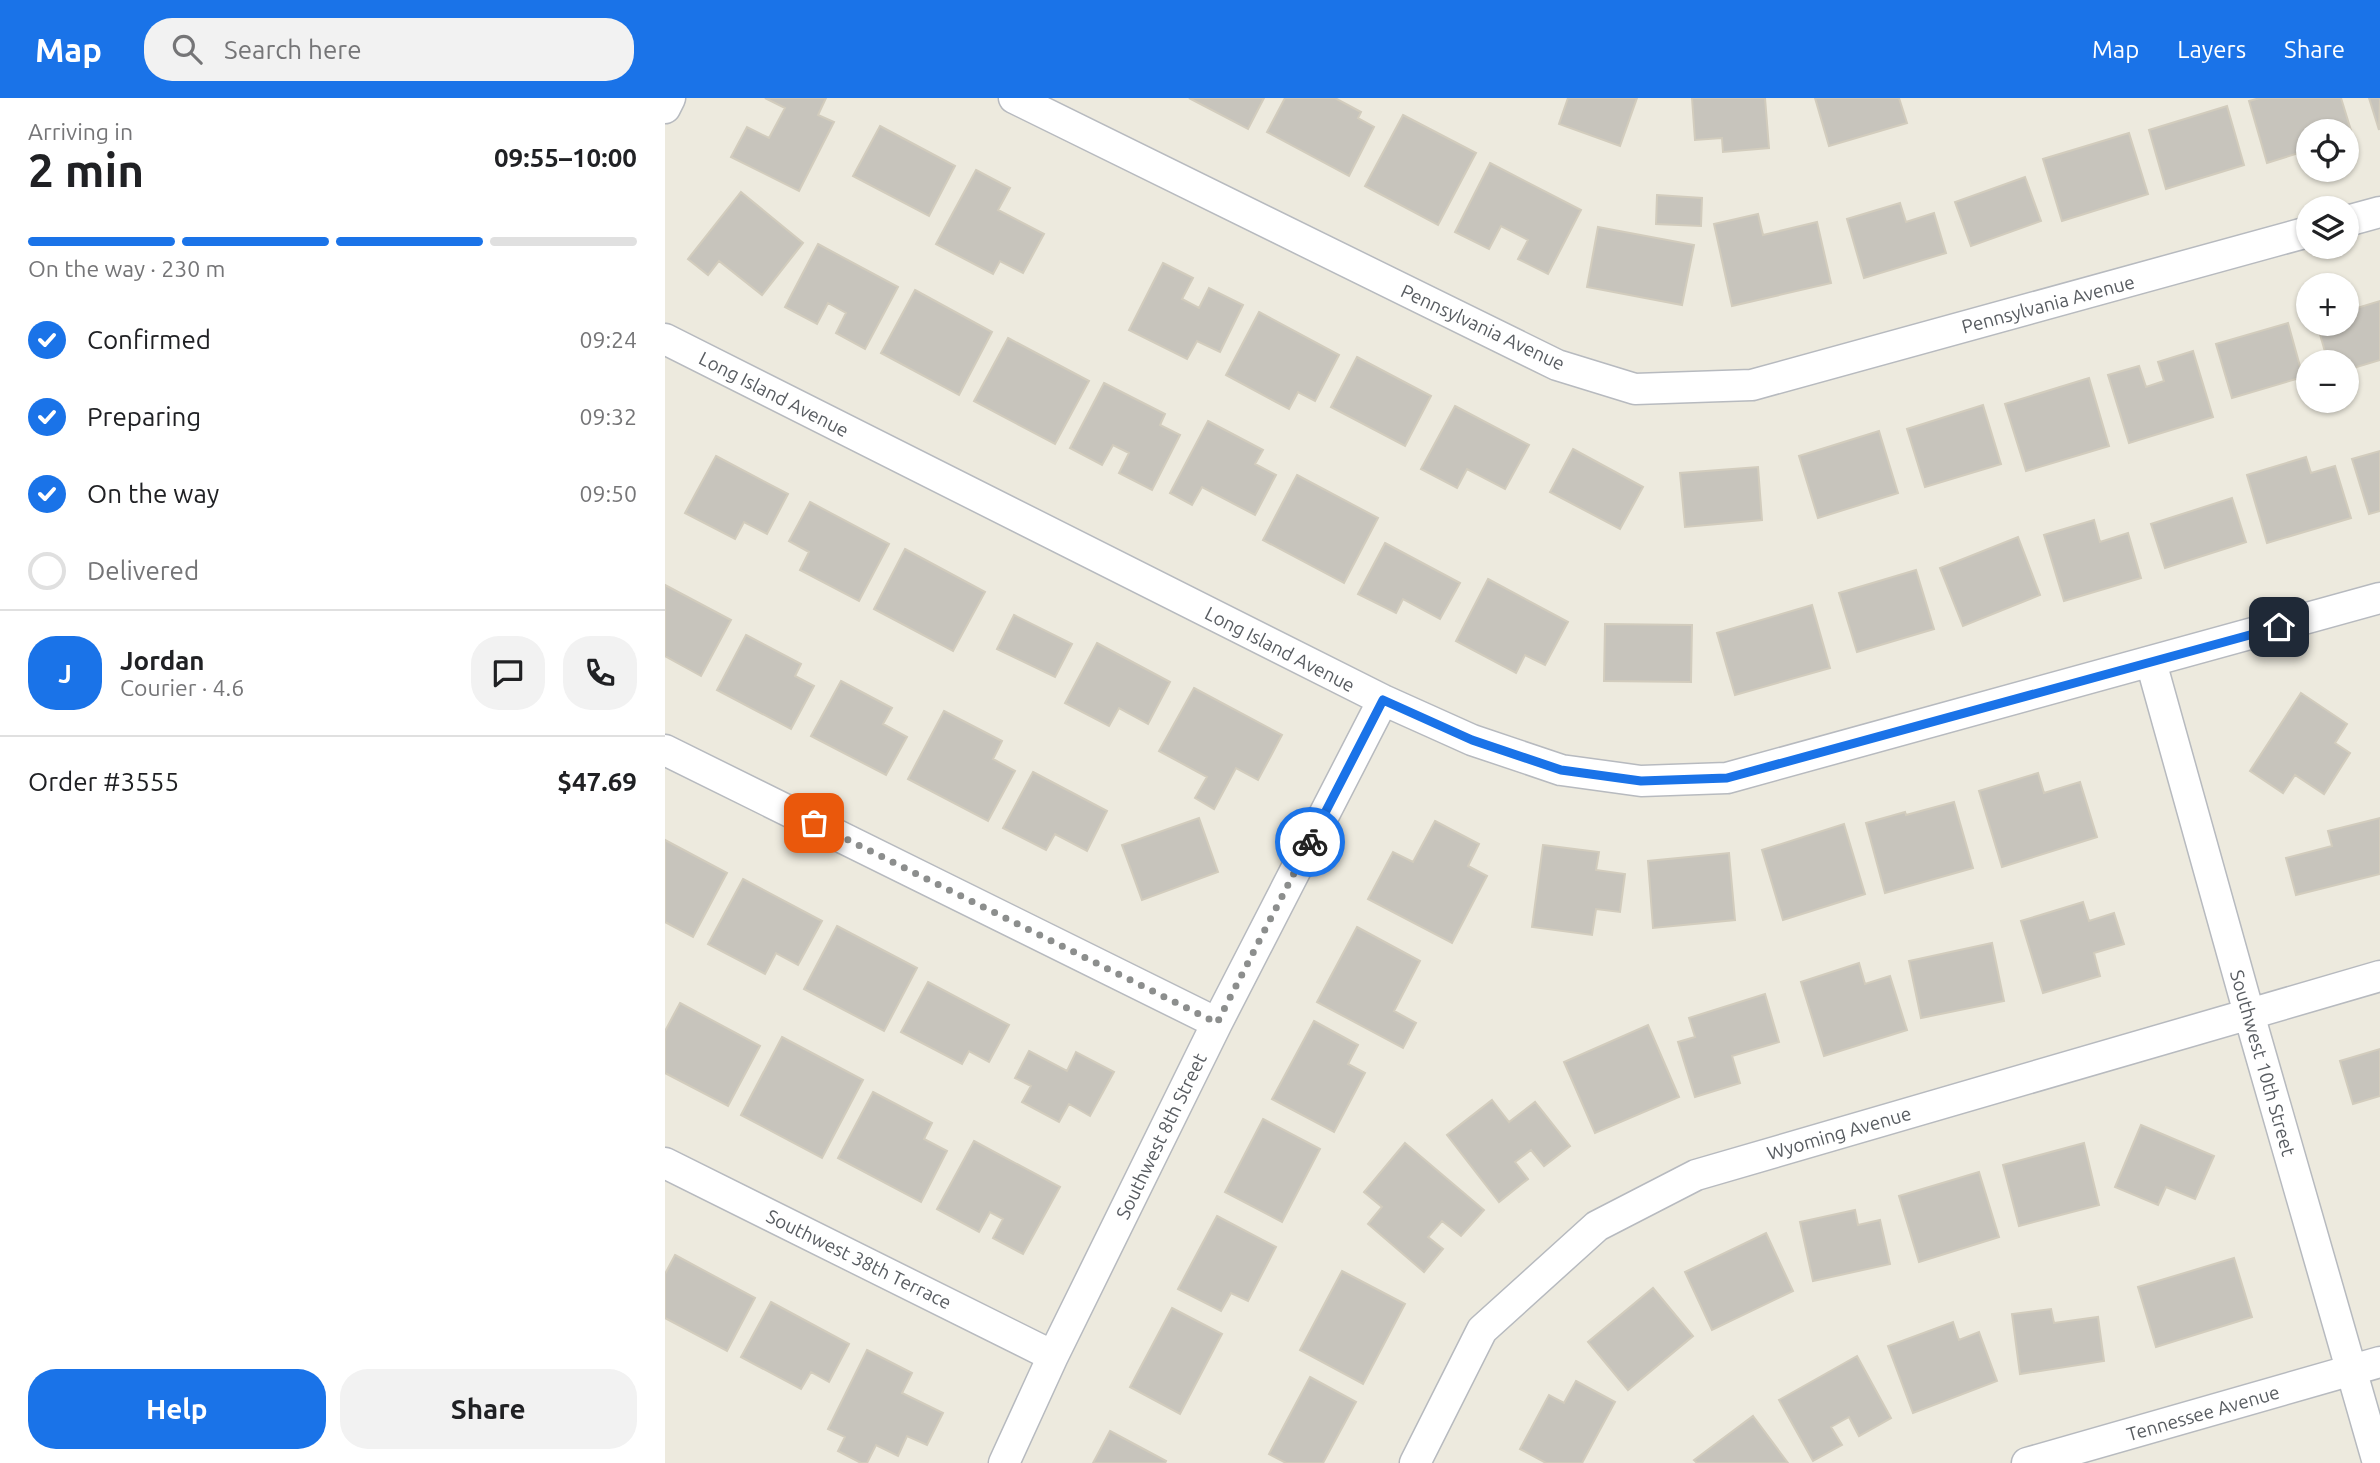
<!DOCTYPE html>
<meta charset="utf-8">
<style>
:root{--surface:#fff;--page:#f2f2f2;--text:#202124;--muted:#757577;--line:#e0e0e0;--accent:#1a73e8}
body{margin:0;font-family:Ubuntu,sans-serif;background:var(--page);color:var(--text);height:100vh;display:flex;flex-direction:column;font-size:26px;white-space:nowrap}
*{box-sizing:border-box;margin:0}
p{font-size:23px;color:var(--muted)}
.icon{flex:none;width:38px;height:38px;fill:none;stroke:currentColor;stroke-width:2;stroke-linecap:round;stroke-linejoin:round}
.map{position:relative;flex:1;overflow:hidden}
.sheet{display:flex;flex-direction:column;background:var(--surface);width:665px}
.sheet>*{flex:none}
.buttons{position:absolute;left:1631px;top:21px;display:grid;gap:14px}
.buttons a{display:grid;place-items:center;width:63px;height:63px;border-radius:50%;background:var(--surface);box-shadow:0 2px 5px #0004;font-size:35px}
.pin{position:absolute;display:grid;place-items:center;width:60px;height:60px;color:#fff;margin:-30px;border-radius:14px;box-shadow:0 4px 10px #0006}
.courier{position:absolute;display:grid;place-items:center;width:70px;height:70px;margin:-35px;border:5px solid #1a73e8;border-radius:50%;background:#fff;color:#222;box-shadow:0 2px 9px #0007}
.headline em{font-style:normal;font-weight:700}
.headline div{display:flex;flex-direction:column-reverse}
.headline{display:flex;align-items:center;justify-content:space-between;height:119px;padding:0 28px}
h1{font-size:46px;font-weight:700;line-height:52px}
.bar{display:grid;grid-template-columns:repeat(4,1fr);gap:10px 7px;align-content:center;height:84px;padding:0 28px}
.bar i{height:9px;border-radius:5px;background:var(--line)}
.bar .on{background:var(--accent)}
.bar p{grid-column:span 4}
.line{display:flex;align-items:center;gap:18px;padding:0 28px;border-top:2px solid var(--line)}
.line div{flex:1}
.round{display:grid;place-items:center;flex:none;width:74px;height:74px;border-radius:28px;background:var(--page)}
ol{padding:0 28px;list-style:none}
li{display:flex;align-items:center;gap:21px;height:77px}
li p{margin-inline-start:auto}
li .icon{padding:7px;border-radius:50%;background:var(--accent);color:#fff;stroke-width:4}
li:last-child{color:var(--muted)}
li i{width:38px;height:38px;border:4px solid var(--line);border-radius:50%}
.primary-button{display:flex;gap:14px;margin-top:auto;padding:14px 28px}
.primary-button a{flex:1;height:80px;border-radius:28px;background:var(--accent);color:#fff;font-size:28px;font-weight:700;line-height:80px;text-align:center}
.primary-button a+a{background:var(--page);color:var(--text)}
header{display:flex;align-items:center;gap:42px;box-sizing:border-box;height:98px;padding:0 35px;background:var(--accent);color:#fff}
header strong{font-size:33px}
nav{display:flex;gap:38px;margin-inline-start:auto;font-size:24px}
.search{width:490px;height:63px;background:var(--page);display:flex;align-items:center;gap:18px;box-sizing:border-box;padding:0 24px;border-radius:28px;color:var(--muted);font-size:26px}
main{display:flex;flex:1;min-height:0}
.map>svg:first-child{display:block}
</style>
<header>
<strong>Map</strong>
<div class="search"><svg class="icon" aria-label="search" viewBox="0 0 24 24"><circle cx="10" cy="10" r="6"/><path d="M15 15l6 6"/></svg>Search here</div>
<nav><a>Map</a><a>Layers</a><a>Share</a></nav>
</header>
<main>
<section class="sheet">
<div class="headline"><div><h1>2 min</h1><p>Arriving in</p></div><em>09:55–10:00</em></div>
<div class="bar"><i class="on"></i><i class="on"></i><i class="on"></i><i></i><p>On the way · 230 m</p></div>
<ol>
<li><svg class="icon" aria-label="check" viewBox="0 0 24 24"><path d="M5 12l5 5 9-10"/></svg>Confirmed<p>09:24</p></li>
<li><svg class="icon" aria-label="check" viewBox="0 0 24 24"><path d="M5 12l5 5 9-10"/></svg>Preparing<p>09:32</p></li>
<li><svg class="icon" aria-label="check" viewBox="0 0 24 24"><path d="M5 12l5 5 9-10"/></svg>On the way<p>09:50</p></li>
<li><i></i>Delivered</li>
</ol>
<div class="line" style="height:126px"><b class="round" style="background:var(--accent);color:#fff">J</b><div><b>Jordan</b><p>Courier · 4.6</p></div><a class="round"><svg class="icon" aria-label="chat" viewBox="0 0 24 24"><path d="M4 5h16v11H9l-5 4z"/></svg></a><a class="round"><svg class="icon" aria-label="phone" viewBox="0 0 24 24"><path d="M5 4h4l2 5-3 2q2 4 5 5l2-3 5 2v4C11 20 4 13 5 4z"/></svg></a></div>
<div class="line" style="height:91px"><div>Order #3555</div><b>$47.69</b></div>
<div class="primary-button"><a>Help</a><a>Share</a></div>
</section>
<div class="map">
<svg width="1715" height="1365" viewBox="0 0 1715 1365">
<rect width="100%" height="100%" fill="#edeade"/>
<path fill="#c7c4bc" stroke="#d2ccbd" stroke-width="2" d="M100,0H161L153,17L169,24L134,93L66,59L82,29L104,40L120,10Z
M524,0H599L583,31Z
M620,0H670L696,14L693,20L709,29L684,78L602,34Z
M903,0H972L955,48L894,26Z
M1027,0H1100L1104,50L1058,54L1057,40L1030,42Z
M1150,0H1234L1242,25L1164,48Z
M1595,0H1676L1688,39L1682,40V33H1643V52L1602,65L1584,3Z
M1704,0H1715L1714,32Z
M1562,8L1579,67L1501,91L1484,32Z
M738,17L811,55L773,127L700,88Z
M215,28L290,68L264,118L188,78Z
M1464,35L1483,96L1397,123L1378,61Z
M825,65L916,112L883,176L853,161L863,142L836,128L824,151L790,134Z
M311,72L345,90L333,112L379,136L358,175L335,163L328,176L271,146Z
M1360,79L1376,123L1306,148L1290,104Z
M76,94L138,145L97,197L54,163L43,177L23,161Z
M992,97L1037,100L1036,128L991,126Z
M1235,105L1241,124L1269,115L1281,155L1199,180L1182,121Z
M1093,116L1098,137L1152,124L1166,185L1067,208L1049,126Z
M933,129L1029,147L1017,207L922,189Z
M153,146L233,189L200,251L171,235L181,215L163,205L152,226L120,209Z
M498,165L528,180L517,201L534,210L544,190L578,207L555,254L532,243L522,261L464,232Z
M250,192L327,234L294,297L216,255Z
M1715,203V262L1682,272V264H1663L1652,226H1682V213Z
M594,214L674,257L650,303L633,294L624,311L561,277Z
M1623,225L1638,279L1567,300L1551,246Z
M343,240L424,283L390,346L309,303Z
M1528,253L1548,319L1464,345L1443,277L1474,268L1481,289L1499,283L1493,264Z
M692,259L766,298L740,348L666,309Z
M1424,280L1444,348L1361,373L1340,306Z
M439,285L500,316L495,327L515,337L487,392L454,375L464,355L448,347L437,367L405,350Z
M1318,307L1336,366L1260,389L1242,331Z
M790,308L864,347L840,391L802,371L792,390L756,371Z
M543,323L598,352L590,366L611,377L590,417L537,389L527,407L505,395Z
M1214,333L1233,395L1153,420L1134,358Z
M908,351L978,389L955,431L885,394Z
M1715,353V413L1704,416L1687,361Z
M51,358L123,396L102,436L79,424L70,441L20,415Z
M1641,359L1646,375L1670,368L1686,420L1602,445L1582,377Z
M1093,369L1097,422L1020,429L1015,375Z
M632,377L713,420L679,485L598,442Z
M1567,400L1581,444L1500,470L1486,426Z
M145,404L224,446L194,503L135,472L144,454L124,443Z
M1429,422L1435,444L1463,435L1476,480L1399,503L1379,437Z
M1353,439L1375,497L1298,528L1275,470Z
M720,445L795,485L775,521L738,501L731,515L693,496Z
M240,451L320,494L288,553L209,511Z
M1251,472L1269,531L1192,554L1174,495Z
M823,481L903,524L880,567L860,557L851,575L791,543Z
M0,487L66,522L36,578L0,558Z
M1147,507L1165,570L1070,597L1052,535Z
M349,517L407,546L390,579L332,551Z
M940,526L1027,527L1026,584L939,583Z
M81,537L136,566L130,578L149,588L126,631L52,592Z
M432,545L505,584L483,626L454,610L444,628L400,605Z
M176,583L227,610L218,626L242,639L221,677L146,638Z
M529,590L617,637L593,682L571,670L549,711L530,700L542,679L494,653Z
M1636,595L1682,626L1670,645L1685,655L1659,696L1630,677L1618,695L1585,673Z
M279,613L337,643L328,661L350,673L323,723L243,681Z
M368,674L442,713L422,753L390,736L381,752L338,730Z
M1373,675L1379,695L1415,684L1432,739L1337,769L1314,693Z
M1289,704L1308,770L1220,795L1201,725L1240,714L1241,717Z
M534,720L553,774L477,802L457,747Z
M1715,720V776L1631,797L1621,760L1667,748L1663,733Z
M770,723L814,746L803,768L822,778L787,845L703,801L728,754L748,764Z
M1179,726L1200,796L1118,822L1097,752Z
M0,742L62,775L28,839L0,824Z
M878,747L934,754L931,772L960,776L955,814L931,811L927,837L867,829Z
M1064,755L1070,822L988,830L983,763Z
M78,781L157,823L133,867L111,855L100,876L43,846Z
M1418,804L1424,823L1449,815L1459,846L1429,855L1435,878L1378,895L1356,823Z
M172,828L252,870L219,933L139,891Z
M692,829L755,863L729,913L751,925L738,950L652,904Z
M1327,845L1339,903L1256,920L1244,863Z
M1194,865L1200,886L1225,878L1242,932L1159,958L1136,884Z
M263,884L344,927L324,964L304,953L297,966L236,934Z
M1100,896L1114,944L1067,958L1075,985L1030,999L1013,944L1030,939L1024,920Z
M15,905L95,948L63,1008L0,975V933Z
M649,923L693,947L683,966L700,975L669,1034L607,1001Z
M983,927L1014,999L930,1035L899,964Z
M117,939L198,982L157,1060L76,1017Z
M1715,951V998L1688,1006L1675,963Z
M364,953L402,973L411,954L449,974L425,1018L404,1006L394,1024L357,1004L366,988L350,980Z
M208,994L267,1025L259,1041L282,1053L256,1104L173,1060Z
M827,1002L844,1024L870,1004L905,1048L879,1068L866,1052L850,1064L863,1081L834,1104L782,1037Z
M598,1021L655,1051L617,1124L560,1094Z
M1476,1027L1549,1058L1530,1101L1501,1089L1493,1107L1450,1089Z
M309,1043L395,1089L358,1156L328,1140L338,1121L325,1114L314,1134L272,1111Z
M740,1045L819,1112L796,1138L777,1123L763,1139L778,1151L759,1174L703,1126L717,1109L699,1094Z
M1419,1045L1434,1107L1354,1128L1338,1067Z
M1314,1074L1334,1139L1254,1164L1234,1098Z
M1190,1112L1193,1127L1215,1122L1225,1166L1148,1183L1135,1124Z
M552,1118L611,1149L583,1203L566,1195L556,1213L513,1191Z
M1101,1135L1128,1193L1047,1232L1020,1174Z
M10,1157L90,1200L62,1253L0,1220V1176Z
M1569,1160L1587,1219L1491,1249L1473,1189Z
M677,1173L740,1206L698,1286L635,1252Z
M988,1190L1028,1238L963,1292L923,1244Z
M106,1204L184,1246L164,1284L146,1274L136,1291L76,1259Z
M507,1210L557,1236L515,1316L465,1289Z
M1386,1211L1389,1225L1433,1219L1439,1263L1355,1276L1347,1216Z
M1288,1224L1294,1242L1314,1234L1332,1283L1248,1315L1223,1248Z
M202,1252L247,1275L237,1295L278,1315L262,1347L242,1338L233,1358L211,1347L202,1365H196L173,1353L180,1339L163,1331Z
M1192,1258L1226,1320L1194,1338L1184,1319L1166,1329L1177,1347L1148,1363L1114,1302Z
M645,1279L691,1304L658,1365H621L604,1356Z
M911,1283L950,1304L917,1365H881L855,1351L884,1297L899,1305Z
M1088,1318L1123,1365H1032L1029,1362Z
M445,1333L501,1363L500,1365H428Z"/>
<g fill="none" stroke-linecap="round" stroke-linejoin="round">
<g stroke="#b7babf" stroke-width="33">
<path id="minor" d="M349,0L892,267L970,291L1087,287L1643,134
M0,10L5,0
M1682,123L1715,114
M0,241L718,602L807,642L896,672L976,683L1062,680L1715,500
M1486,564L1590,937L1713,1365
M0,652L552,925
M0,1065L388,1258
M339,1365L388,1258L552,925L718,602
M750,1365L817,1232L932,1128L1031,1077L1715,878
M1362,1365L1715,1264"/>
</g>
<use href="#minor" stroke="#fff" stroke-width="30"/>
</g>
<g fill="none" stroke-linecap="round" stroke-linejoin="round">
<path stroke="#8c8e8d" stroke-width="7" stroke-dasharray="0 12.6" d="M149,725L552,925L645,744"/>
<path stroke="#1a73e8" stroke-width="9" d="M645,744L718,602L807,642L896,672L976,683L1062,680L1614,529"/>
</g>
<g text-anchor="middle" dominant-baseline="central" stroke-width="6" stroke-linejoin="round" paint-order="stroke">
<g font-size="19" fill="#585c61" stroke="#fff">
<text transform="translate(1383 206) rotate(-15)">Pennsylvania Avenue</text>
<text transform="translate(818 229) rotate(25)">Pennsylvania Avenue</text>
<text transform="translate(109 296) rotate(27)">Long Island Avenue</text>
<text transform="translate(615 551) rotate(27)">Long Island Avenue</text>
<text transform="translate(1598 965) rotate(74)">Southwest 10th Street</text>
<text transform="translate(1174 1035) rotate(-16)">Wyoming Avenue</text>
<text transform="translate(496 1038) rotate(-64)">Southwest 8th Street</text>
<text transform="translate(194 1161) rotate(26)">Southwest 38th Terrace</text>
<text transform="translate(1538 1315) rotate(-16)">Tennessee Avenue</text>
</g>
</g>
</svg>
<div class="buttons">
<a><svg class="icon" aria-label="locate" viewBox="0 0 24 24"><circle cx="12" cy="12" r="6"/><path d="M12 2v4M12 18v4M2 12h4M18 12h4"/></svg></a>
<a><svg class="icon" aria-label="layers" viewBox="0 0 24 24"><path d="M12 4l9 5-9 5-9-5zM3 14l9 5 9-5"/></svg></a>
<a>+</a>
<a>−</a>
</div>
<div class="pin" style="left:149px;top:725px;background:#ea580c"><svg class="icon" aria-label="bag" viewBox="0 0 24 24"><path d="M5 8h14l-1 12H6zM9 8a3 3 0 0 1 6 0"/></svg></div>
<div class="pin" style="left:1614px;top:529px;background:#1f2937"><svg class="icon" aria-label="home" viewBox="0 0 24 24"><path d="M3 11l9-7 9 7M6 9v11h12V9"/></svg></div>
<div class="courier" style="left:645px;top:744px"><svg class="icon" aria-label="bike" viewBox="0 0 24 24"><circle cx="6" cy="16" r="4"/><circle cx="18" cy="16" r="4"/><path d="M6 16l4-8h5l3 8M10 8l3 8H6M13 5h3"/></svg></div>
</div>
</main>
